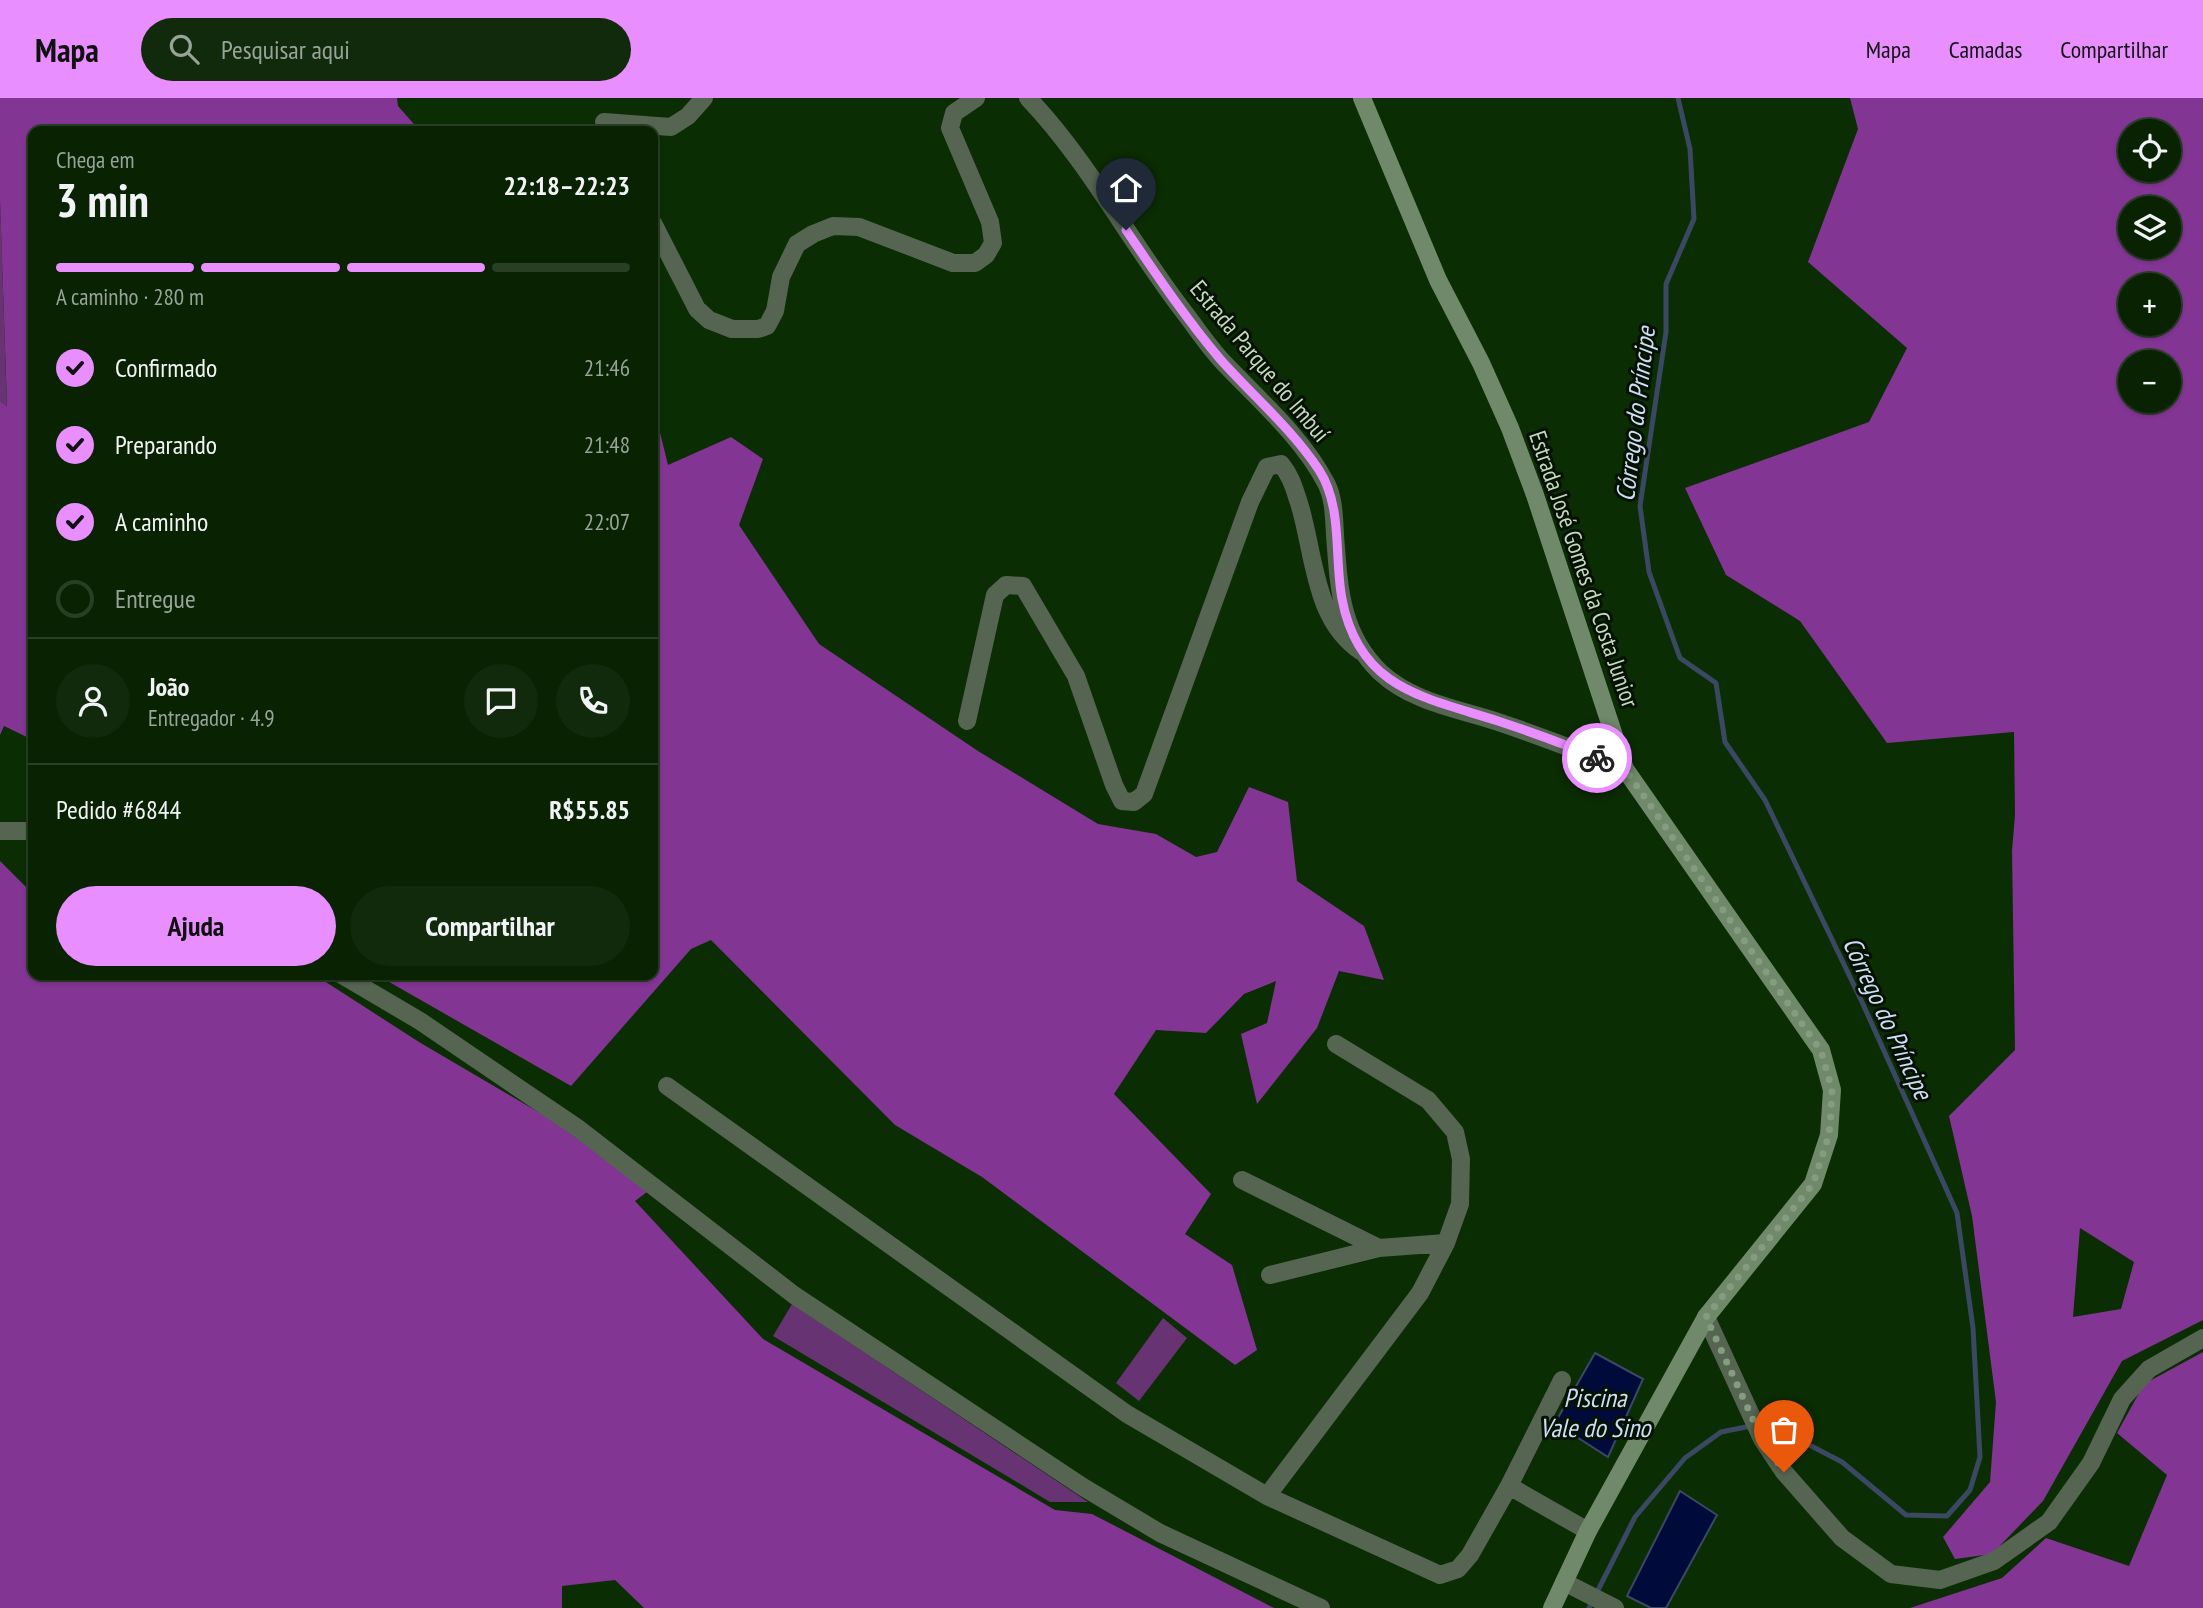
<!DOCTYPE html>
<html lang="pt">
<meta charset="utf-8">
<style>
:root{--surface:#082202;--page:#112a0c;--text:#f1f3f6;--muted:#98a499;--line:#293f24;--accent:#e98efe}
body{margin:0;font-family:"PT Sans Narrow",sans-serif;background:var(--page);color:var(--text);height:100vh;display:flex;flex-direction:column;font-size:26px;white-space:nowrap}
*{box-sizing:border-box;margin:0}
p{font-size:23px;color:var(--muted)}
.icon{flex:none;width:38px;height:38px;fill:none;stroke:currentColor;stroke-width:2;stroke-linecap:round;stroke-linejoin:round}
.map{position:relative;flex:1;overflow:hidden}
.sheet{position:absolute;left:28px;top:28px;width:630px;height:854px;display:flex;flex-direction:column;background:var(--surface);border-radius:14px;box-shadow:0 2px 5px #0004,0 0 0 2px var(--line)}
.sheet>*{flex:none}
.controls{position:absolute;left:2118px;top:21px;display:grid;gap:14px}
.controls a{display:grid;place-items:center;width:63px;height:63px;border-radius:50%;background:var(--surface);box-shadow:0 2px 5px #0004,0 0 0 2px var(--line);font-size:35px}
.pin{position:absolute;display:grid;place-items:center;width:60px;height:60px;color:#fff;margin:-72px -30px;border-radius:50% 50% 50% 0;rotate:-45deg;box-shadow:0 0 7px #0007}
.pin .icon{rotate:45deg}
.courier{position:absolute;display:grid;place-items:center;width:70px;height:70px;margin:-35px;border:5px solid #e98efe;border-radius:50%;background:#fff;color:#222;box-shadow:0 2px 9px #0007}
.summary em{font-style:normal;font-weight:700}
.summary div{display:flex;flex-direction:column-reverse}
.summary{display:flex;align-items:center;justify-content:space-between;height:119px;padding:0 28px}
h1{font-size:46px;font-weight:700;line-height:52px}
.bar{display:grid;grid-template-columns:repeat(4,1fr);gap:10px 7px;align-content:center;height:84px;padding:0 28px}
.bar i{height:9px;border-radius:5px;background:var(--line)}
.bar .selected{background:var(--accent)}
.bar p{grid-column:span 4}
.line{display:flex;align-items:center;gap:18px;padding:0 28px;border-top:2px solid var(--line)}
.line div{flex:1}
.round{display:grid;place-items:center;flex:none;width:74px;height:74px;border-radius:37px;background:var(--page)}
ol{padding:0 28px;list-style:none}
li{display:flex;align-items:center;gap:21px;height:77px}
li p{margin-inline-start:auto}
li .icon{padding:7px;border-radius:50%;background:var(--accent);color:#111;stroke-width:4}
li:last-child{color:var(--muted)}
li i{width:38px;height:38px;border:4px solid var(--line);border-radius:50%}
.cta{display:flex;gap:14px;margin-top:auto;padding:14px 28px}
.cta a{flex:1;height:80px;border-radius:42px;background:var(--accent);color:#111;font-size:28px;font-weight:700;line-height:80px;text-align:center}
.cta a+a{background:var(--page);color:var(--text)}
header{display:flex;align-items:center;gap:42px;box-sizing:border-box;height:98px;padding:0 35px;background:var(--accent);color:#111}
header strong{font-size:33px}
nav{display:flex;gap:38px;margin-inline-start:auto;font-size:24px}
.search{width:490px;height:63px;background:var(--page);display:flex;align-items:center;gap:18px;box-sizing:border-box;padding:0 24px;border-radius:38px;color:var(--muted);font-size:26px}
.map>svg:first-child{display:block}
</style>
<header>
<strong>Mapa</strong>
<div class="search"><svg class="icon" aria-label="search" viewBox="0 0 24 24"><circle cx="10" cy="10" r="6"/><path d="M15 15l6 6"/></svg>Pesquisar aqui</div>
<nav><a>Mapa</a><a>Camadas</a><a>Compartilhar</a></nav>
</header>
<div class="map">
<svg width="2203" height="1510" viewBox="0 0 2203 1510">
<rect width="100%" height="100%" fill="#0b2d03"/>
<path fill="#673373" d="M0,102L7,311L0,303Z
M792,1206L1088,1404H1050L773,1238Z
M1163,1220L1187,1240L1139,1303L1116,1285Z"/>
<path fill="#823593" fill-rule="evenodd" d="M0,0H397L398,8L420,33H33V642L4,628L0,637V303L7,309L0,102Z
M1850,0H2203V1222L2122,1263L2043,1403L1992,1456L1955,1461L1943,1439L1990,1384L1996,1304L1972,1118L1949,1018L2015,952L2012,753L2015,717L2014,634L1887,645L1800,523L1726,477L1685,390L1869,324L1907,250L1808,164L1858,31ZM2130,33H2168V72H2130ZM2130,110H2168V149H2130ZM2130,187H2168V226H2130ZM2130,264H2168V303H2130ZM2080,1130L2134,1164L2121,1211L2073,1219Z
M653,306L668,367L731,339L763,361L739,427L819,546L978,653L1098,726L1156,736L1196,759L1217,754L1249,689L1288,704L1297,783L1364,828L1384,882L1339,873L1317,930L1257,1006L1241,936L1267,925L1276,883L1244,896L1206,935L1156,932L1114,996L1211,1096L1185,1136L1232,1167L1257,1252L1235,1267L982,1079L895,1027L711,842L691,851L571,988L377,877H653Z
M0,763L29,792L33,793V877H315L419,944L545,1018L651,1091L635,1103L763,1241L1055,1412L1092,1416L1274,1510H644L615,1482L562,1488V1510H0Z
M2203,1254V1510H1910L2002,1480L2046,1440L2129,1468L2167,1377L2117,1335L2144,1286Z"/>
<path fill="#000a3b" stroke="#3b4863" stroke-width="2" d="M1595,1255L1643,1281L1608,1359L1555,1325Z
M1680,1393L1717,1417L1666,1510H1651L1627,1498Z"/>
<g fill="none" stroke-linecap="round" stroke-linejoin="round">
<path stroke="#3b4863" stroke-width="5" d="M1678,0L1690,51L1694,121L1666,186V234L1640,408L1649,474L1680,560L1716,585L1725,644L1765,702L1862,904L1957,1115L1973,1230L1980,1359L1970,1392L1947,1418L1906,1417L1842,1364L1775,1329L1761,1327
M1589,1510L1635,1419L1685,1360L1721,1334L1751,1328"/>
<path stroke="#556552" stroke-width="18" d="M1028,0C1089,64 1130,144 1184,214C1197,231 1209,249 1223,264C1259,302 1302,339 1326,385C1334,400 1334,420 1335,437C1339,489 1340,535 1380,574C1413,605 1460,611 1501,625C1543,639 1584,655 1625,671
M604,24L671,29L688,18L704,0
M653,125L697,211L709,222L732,231H758L767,228L775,213L781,179L797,146L813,136L833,128L859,129L953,165H975L986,157L993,145L990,124L950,30L954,15L976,0
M967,623L995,497L1006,487L1023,488L1076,578L1114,687L1122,703L1134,704L1144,696L1250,404L1267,369L1281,366C1291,378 1294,390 1299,405C1315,456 1313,522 1362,554
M0,733H33
M342,877L420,923L579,1031L794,1197L1083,1389L1160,1435L1321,1510
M667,988L1127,1316L1267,1398L1440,1477L1458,1471L1470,1457L1509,1388L1562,1282
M1242,1082L1379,1150L1446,1145
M1270,1177L1379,1150
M1706,1219L1762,1341L1784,1374L1842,1440L1891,1476L1940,1482L1994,1463L2049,1424L2091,1365L2122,1301L2149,1271L2203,1240
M1509,1388L1588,1433
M1267,1398L1420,1195L1446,1145L1460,1106L1461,1061L1455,1034L1428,1002L1336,946
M1564,1484L1615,1510"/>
<path stroke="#70896a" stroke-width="18" d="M1362,0L1438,182L1481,265L1510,330L1535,397L1625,671L1821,952L1832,992L1829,1037L1813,1086L1706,1219L1588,1433L1552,1510"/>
</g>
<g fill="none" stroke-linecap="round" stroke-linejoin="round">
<path stroke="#849d7e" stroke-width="7" stroke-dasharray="0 12.6" d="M1597,660L1625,671L1639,691L1821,953L1832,992L1831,1015L1829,1037L1813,1086L1706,1219L1762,1341L1784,1374"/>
<path stroke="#e98efe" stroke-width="9" d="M1126,132C1156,176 1186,221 1220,261C1253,298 1292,331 1319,372C1343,409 1334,459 1342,501C1359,591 1424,599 1498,623C1531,634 1565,646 1597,660"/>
</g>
<g text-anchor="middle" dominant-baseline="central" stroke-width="6" stroke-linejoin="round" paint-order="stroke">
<g font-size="24" fill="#c5d9c0" stroke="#051203">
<text transform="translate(1260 263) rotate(50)">Estrada Parque do Imbuí</text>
<text transform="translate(1584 471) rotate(71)">Estrada José Gomes da Costa Junior</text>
</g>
<g font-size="26" font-style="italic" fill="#cdddf6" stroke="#051203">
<text transform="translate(1635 316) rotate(-83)">Córrego do Príncipe</text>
<text transform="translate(1888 920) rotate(65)">Córrego do Príncipe</text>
<text x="1595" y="1299">Piscina<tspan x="1595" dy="30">Vale do Sino</tspan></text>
</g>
</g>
</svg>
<div class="controls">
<a><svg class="icon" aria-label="locate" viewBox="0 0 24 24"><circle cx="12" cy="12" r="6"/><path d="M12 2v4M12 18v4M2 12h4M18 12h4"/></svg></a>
<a><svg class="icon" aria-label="layers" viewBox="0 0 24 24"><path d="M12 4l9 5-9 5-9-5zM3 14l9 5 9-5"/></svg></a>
<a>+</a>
<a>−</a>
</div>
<div class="pin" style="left:1784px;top:1374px;background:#ea580c"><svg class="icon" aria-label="bag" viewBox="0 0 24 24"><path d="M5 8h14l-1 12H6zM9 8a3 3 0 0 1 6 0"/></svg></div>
<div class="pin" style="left:1126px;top:132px;background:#1f2937"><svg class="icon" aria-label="home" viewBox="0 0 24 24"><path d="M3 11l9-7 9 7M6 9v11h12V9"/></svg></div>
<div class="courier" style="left:1597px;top:660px"><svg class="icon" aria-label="bike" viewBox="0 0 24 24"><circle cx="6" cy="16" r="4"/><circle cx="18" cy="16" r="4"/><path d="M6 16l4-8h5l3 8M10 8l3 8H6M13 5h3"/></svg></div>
<section class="sheet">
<div class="summary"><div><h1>3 min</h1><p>Chega em</p></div><em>22:18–22:23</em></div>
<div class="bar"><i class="selected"></i><i class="selected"></i><i class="selected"></i><i></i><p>A caminho · 280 m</p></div>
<ol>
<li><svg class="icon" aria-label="check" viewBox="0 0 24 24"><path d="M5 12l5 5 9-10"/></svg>Confirmado<p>21:46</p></li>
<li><svg class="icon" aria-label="check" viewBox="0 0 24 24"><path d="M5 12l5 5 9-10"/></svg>Preparando<p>21:48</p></li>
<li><svg class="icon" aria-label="check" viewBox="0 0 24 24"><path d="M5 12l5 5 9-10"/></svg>A caminho<p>22:07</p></li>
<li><i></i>Entregue</li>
</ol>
<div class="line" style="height:126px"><a class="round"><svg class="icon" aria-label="person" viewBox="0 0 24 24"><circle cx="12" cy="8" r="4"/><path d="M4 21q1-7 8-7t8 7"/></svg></a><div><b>João</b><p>Entregador · 4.9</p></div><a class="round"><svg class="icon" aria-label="chat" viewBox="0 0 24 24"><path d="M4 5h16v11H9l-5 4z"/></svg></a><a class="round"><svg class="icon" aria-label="phone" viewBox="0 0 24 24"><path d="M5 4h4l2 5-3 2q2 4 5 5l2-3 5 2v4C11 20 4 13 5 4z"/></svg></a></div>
<div class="line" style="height:91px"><div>Pedido #6844</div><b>R$55.85</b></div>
<div class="cta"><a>Ajuda</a><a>Compartilhar</a></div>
</section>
</div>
